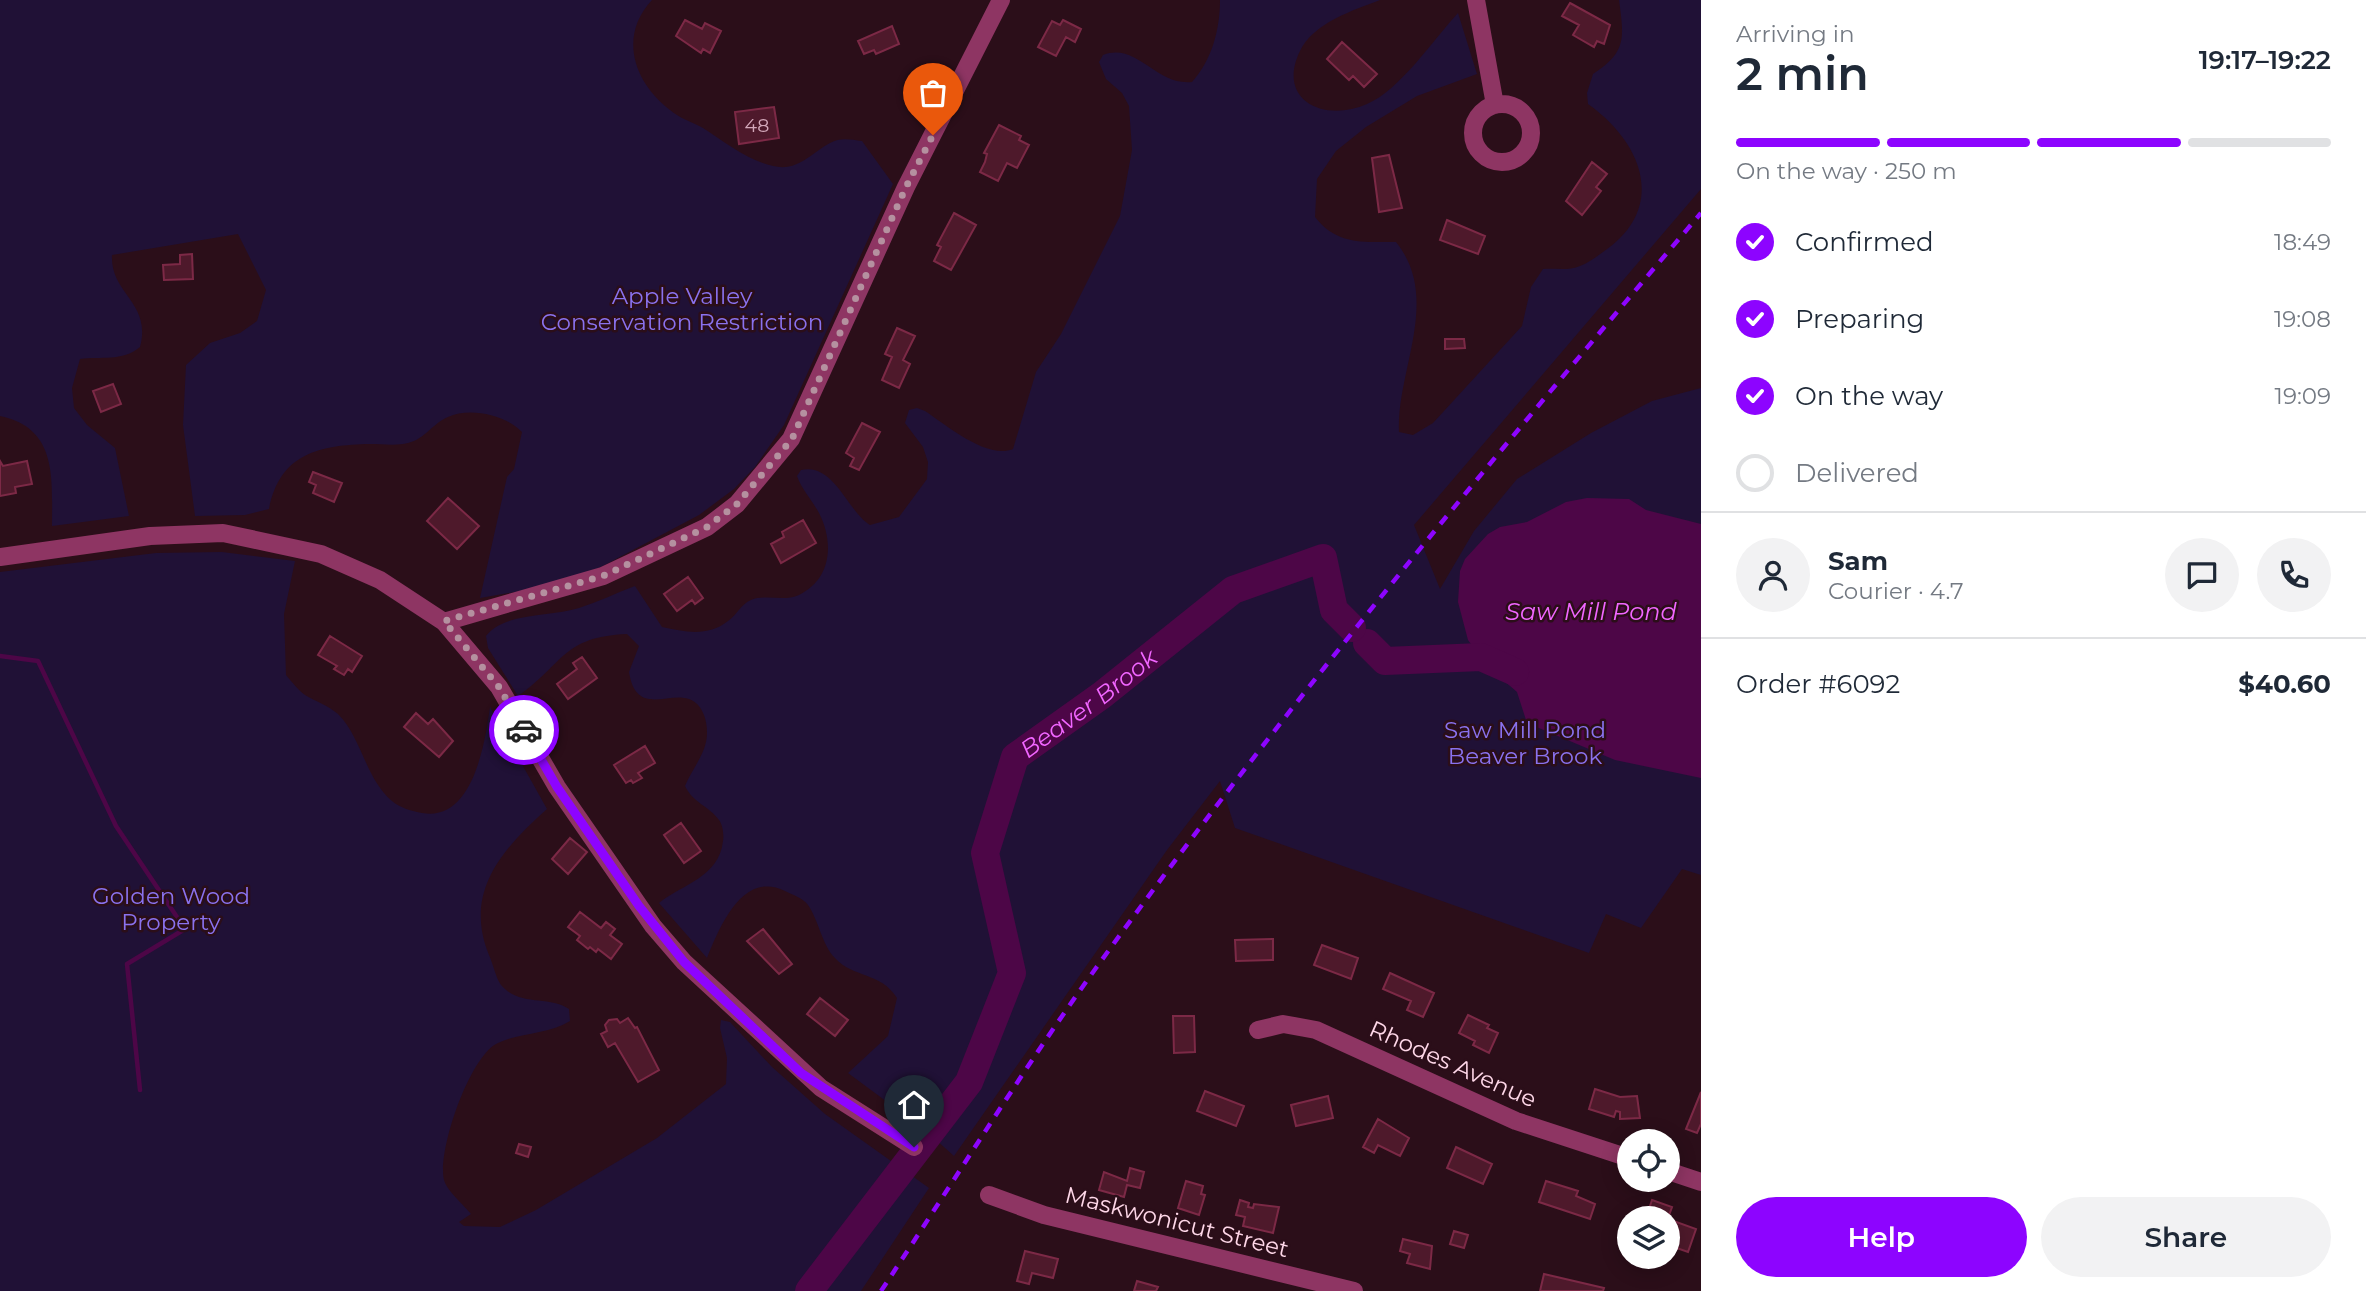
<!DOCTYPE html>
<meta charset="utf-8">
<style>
:root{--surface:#fff;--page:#f2f2f3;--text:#1f2937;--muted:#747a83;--line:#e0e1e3;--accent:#8d04ff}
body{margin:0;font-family:Montserrat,sans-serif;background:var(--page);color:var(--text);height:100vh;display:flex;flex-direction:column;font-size:26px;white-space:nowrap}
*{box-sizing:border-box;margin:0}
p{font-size:23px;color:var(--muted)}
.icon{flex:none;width:38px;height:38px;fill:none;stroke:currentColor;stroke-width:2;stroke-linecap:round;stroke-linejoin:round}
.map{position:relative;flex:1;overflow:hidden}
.side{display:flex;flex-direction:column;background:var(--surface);width:665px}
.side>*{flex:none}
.controls{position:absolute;left:1617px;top:1129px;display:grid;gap:14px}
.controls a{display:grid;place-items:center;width:63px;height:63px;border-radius:50%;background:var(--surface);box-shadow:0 4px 18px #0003;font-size:35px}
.pin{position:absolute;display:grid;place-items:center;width:60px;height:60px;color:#fff;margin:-72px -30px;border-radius:50% 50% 50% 0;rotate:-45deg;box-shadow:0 0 7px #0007}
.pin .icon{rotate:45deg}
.courier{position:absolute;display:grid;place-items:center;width:70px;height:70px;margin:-35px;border:5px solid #8d04ff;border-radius:50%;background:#fff;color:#222;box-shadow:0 2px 9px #0007}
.summary em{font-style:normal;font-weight:600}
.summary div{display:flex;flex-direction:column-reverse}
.summary{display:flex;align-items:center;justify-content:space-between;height:119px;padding:0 35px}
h1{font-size:46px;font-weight:600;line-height:52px}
.bar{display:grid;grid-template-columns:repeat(4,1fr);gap:10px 7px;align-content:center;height:84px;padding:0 35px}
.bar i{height:9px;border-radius:5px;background:var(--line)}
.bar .on{background:var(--accent)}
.bar p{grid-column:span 4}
.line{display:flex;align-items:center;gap:18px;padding:0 35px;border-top:2px solid var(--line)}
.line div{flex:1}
.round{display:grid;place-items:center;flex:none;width:74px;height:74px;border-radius:37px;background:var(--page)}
ol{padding:0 35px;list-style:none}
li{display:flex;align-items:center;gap:21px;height:77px}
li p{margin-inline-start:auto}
li .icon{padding:7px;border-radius:50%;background:var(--accent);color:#fff;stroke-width:4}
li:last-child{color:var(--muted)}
li i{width:38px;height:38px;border:4px solid var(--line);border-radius:50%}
.button{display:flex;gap:14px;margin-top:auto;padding:14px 35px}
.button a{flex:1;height:80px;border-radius:42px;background:var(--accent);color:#fff;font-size:28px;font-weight:600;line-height:80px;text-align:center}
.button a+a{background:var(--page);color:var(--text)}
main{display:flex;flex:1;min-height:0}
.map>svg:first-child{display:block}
</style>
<main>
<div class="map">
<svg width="1701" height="1291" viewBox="0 0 1701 1291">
<rect width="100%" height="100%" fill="#2b0e19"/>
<path fill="#201136" d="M0,0H652C618,36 634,83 670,110C679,118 692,122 703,128C725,142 747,160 773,166C798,172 811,153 830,143C841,137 851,140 862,141L893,184L784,425L755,467L734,489L699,515L599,568L538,588L480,598L507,477L514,469L522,432C506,415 470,407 448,417C433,423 425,439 408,443C397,446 382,444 370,444C320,445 280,453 269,509L245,515L195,516L183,425L186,365L210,343L240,333L257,321L266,290L238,234L112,255C110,294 152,302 140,347C122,362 101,356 80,359L72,388L74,408L87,425L115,448L129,516L52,526C52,479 58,428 0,416Z
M1220,0H1380C1354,10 1313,23 1300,51C1276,100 1324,123 1367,104C1399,91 1434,39 1458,13L1477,74L1417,96L1366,127L1336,151L1317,179L1315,217C1337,245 1362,242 1396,242C1442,299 1396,371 1399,432L1413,435L1433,423L1522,326L1531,287L1543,269C1555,268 1569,271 1580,266C1588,263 1596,257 1603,252C1668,208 1643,143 1588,104L1587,93L1593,74C1627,52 1624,38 1619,0H1701V189L1414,525L1440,589L1474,531L1517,479L1591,433L1652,401L1701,388V875L1682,869L1641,928L1606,914L1589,953L1235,828L1220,781L1167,850L954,1156L925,1130L848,1073L888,1036L897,998C881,972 853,978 835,958C822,945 819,921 808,905C803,898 793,895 785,891C743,870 720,926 707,958L659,903C683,884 719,877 723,841C724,836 723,825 719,820C709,806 693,803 685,786C691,771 703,757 706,742C708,734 707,723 704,715C687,672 638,729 629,672L639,646L627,634C562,637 565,663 518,696L488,648L486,636C504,612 551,617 579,608C598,602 616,593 635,586L662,627C685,632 708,637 728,621C737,615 741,604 751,600C766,594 784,602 799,595C832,579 834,542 819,513C812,500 802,490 797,476L801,470C834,462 848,512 870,525L899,517L927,479L928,462L923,447L905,423L909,410L917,408L925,411C945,424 987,460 1013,449L1036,372L1061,334L1120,216L1132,150L1129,106L1122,93L1106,79L1099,62L1103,55C1138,42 1155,86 1192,82C1212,60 1220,29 1220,0Z
M222,552L295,561L284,614L286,675C292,682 298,690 305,695C315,701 329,706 338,714C362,738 365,778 392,801C400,808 412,811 422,813C473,822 485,743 490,707L547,809C503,848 463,892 489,955C493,964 496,978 501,985C520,1007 549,995 569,1009L570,1021C547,1035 521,1032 498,1043C470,1055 437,1151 444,1180C447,1191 464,1205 471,1214L459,1222L464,1226L500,1227L536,1210L657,1138L726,1084L727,1058L720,1028L721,1020L730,1022L772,1067L825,1114L929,1188L861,1291H0V572L156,553Z"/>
<path fill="#4d0647" d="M1587,498L1629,499L1646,510L1701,524V778L1615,760L1527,723L1517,692L1487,666L1468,640L1458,602L1460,571L1465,559L1488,534L1500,527L1527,522L1566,502Z"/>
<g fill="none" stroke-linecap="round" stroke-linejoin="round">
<path stroke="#4d0647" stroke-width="4.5" d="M0,656L38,661L116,826L185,929L127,964L140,1090"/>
<g stroke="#4d0647" stroke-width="28">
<path d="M1367,643L1385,661L1481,657L1515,672"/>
<path id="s1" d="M809,1291L969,1082L1012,973L985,853L1015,757L1102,695L1233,590L1323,558L1334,610L1352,628"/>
</g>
</g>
<path fill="#4e192b" stroke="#7c2946" stroke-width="2" d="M1570,3L1610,25L1604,44L1597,41L1594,47L1573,35L1579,25L1562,16Z
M685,20L702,29L705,23L721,31L710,53L703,49L701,53L676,36Z
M1063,20L1081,29L1075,42L1066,37L1056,56L1038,47L1052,21L1060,25Z
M892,26L899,44L876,54L874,50L864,54L858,41Z
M1342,42L1377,74L1364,87L1353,76L1349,80L1327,59Z
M774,107L779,138L739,144L735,112Z
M999,125L1021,136L1019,140L1029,145L1017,168L1007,163L998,181L980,172L985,162L987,154L984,153Z
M1389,155L1402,208L1379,212L1372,158Z
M1592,162L1607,174L1596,187L1601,191L1582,215L1566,201Z
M954,213L976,225L951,270L934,261L941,247L937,245Z
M1447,220L1485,236L1478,254L1440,240Z
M192,254L193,279L164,280L163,265L180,264V255Z
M897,328L915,336L903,360L910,364L899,388L882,380L892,357L885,354Z
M1445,339H1464L1465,348L1445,349Z
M113,384L121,404L101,412L93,391Z
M862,423L880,432L859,470L850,466L854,458L846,453Z
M0,461L3,466L27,461L32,484L15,487L16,493L0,496Z
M313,472L342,483L334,502L313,493L316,485L309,482Z
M448,498L479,526L457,549L427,521Z
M803,520L816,543L781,563L771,544L784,537L782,532Z
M688,577L703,598L695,604L692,600L677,611L664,594Z
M330,636L362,656L352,672L348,669L344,675L334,669L337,666L318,655Z
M582,657L597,678L568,699L557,684L577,669L573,663Z
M416,713L428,724L433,719L453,741L439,757L404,727Z
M645,746L655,763L638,773L642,778L633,783L631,780L626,783L614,765Z
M681,823L701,851L684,863L664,835Z
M570,838L587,852L568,874L552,859Z
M580,912L601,928L606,922L615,929L610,935L622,944L611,959L598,949L596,952L590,947L588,949L577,940L580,936L568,927Z
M763,929L792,964L779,974L747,941Z
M1273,939V960L1236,961L1235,940Z
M1322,945L1358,958L1351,979L1314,965Z
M1390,973L1434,993L1423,1017L1407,1010L1411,1001L1383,989Z
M820,998L848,1020L835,1036L807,1014Z
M1468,1015L1489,1025L1487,1028L1498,1033L1489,1053L1473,1045L1475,1041L1459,1033Z
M1173,1016H1194L1195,1052L1174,1053Z
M628,1018L635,1028L637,1027L659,1070L638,1082L615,1043L608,1047L601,1034L607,1031L605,1025L609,1020L617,1019L620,1023Z
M1595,1089L1620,1097L1637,1096L1640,1118L1620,1119V1112L1616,1111L1614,1117L1589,1109Z
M1205,1091L1244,1106L1236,1126L1197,1111Z
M1701,1092V1124L1697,1133L1686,1129Z
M1328,1096L1333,1118L1296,1126L1291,1105Z
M1378,1119L1409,1138L1400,1156L1378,1145L1374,1153L1363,1147Z
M519,1144L531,1147L528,1157L516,1153Z
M1456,1147L1492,1164L1483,1184L1447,1168Z
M1130,1168L1144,1172L1140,1188L1127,1185L1124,1197L1099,1190L1104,1172L1127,1181Z
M1186,1181L1203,1186L1201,1194L1205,1195L1199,1215L1178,1208Z
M1546,1181L1578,1191L1576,1196L1595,1204L1590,1219L1539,1202Z
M1240,1200L1249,1203L1248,1207L1253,1208L1254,1204L1279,1207L1273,1233L1243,1226L1245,1217L1236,1215Z
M1652,1200L1672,1207L1668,1218H1646Z
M1668,1219L1696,1229L1688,1252L1668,1245Z
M1454,1231L1468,1235L1464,1248L1450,1244Z
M1403,1239L1432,1246L1430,1269L1407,1263L1410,1254L1400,1251Z
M1025,1251L1058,1259L1053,1278L1032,1273L1029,1284L1017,1281Z
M1544,1274L1604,1288L1603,1291H1540Z
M1137,1281L1158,1287L1156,1291H1134Z"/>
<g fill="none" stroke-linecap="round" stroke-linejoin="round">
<path stroke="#8e3563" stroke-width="18" d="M1476,0L1495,105
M1473 133a29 29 0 1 1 58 0a29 29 0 1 1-58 0Z
M0,557L150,536L223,533L321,554L380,580L444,622L499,687L557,787L653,926L684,962L821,1088L914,1147
M444,622L603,576L707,527L737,504L791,439L906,187L1001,0
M1258,1030L1283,1024L1316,1030L1516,1121L1629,1158
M1668,1171L1701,1182
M989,1195L1044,1215L1354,1291"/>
<path stroke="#8d04ff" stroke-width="4.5" stroke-dasharray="10 9" stroke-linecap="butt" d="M881,1291C953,1183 1021,1072 1096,968C1285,706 1492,459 1701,213"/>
</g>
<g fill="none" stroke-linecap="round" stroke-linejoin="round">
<path stroke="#b591a0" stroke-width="7" stroke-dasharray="0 12.6" d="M524,730L499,687L444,621L603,576L707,527L737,504L792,439L906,187L933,135"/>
<path stroke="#8d04ff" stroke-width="9" d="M524,730L557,787L639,906L684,962L801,1073L914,1147"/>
</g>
<g text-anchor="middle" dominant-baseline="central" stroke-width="5" stroke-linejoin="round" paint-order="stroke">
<g font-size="19" fill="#d3a8ba">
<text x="757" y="125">48</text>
</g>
<g font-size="23" fill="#8a72ee" stroke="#2b0e19">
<text x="682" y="296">Apple Valley<tspan x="682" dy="26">Conservation Restriction</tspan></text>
<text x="1525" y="730">Saw Mill Pond<tspan x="1525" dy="26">Beaver Brook</tspan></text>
<text x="171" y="896">Golden Wood<tspan x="171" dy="26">Property</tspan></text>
</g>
<g font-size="23" fill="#ffd8e9" stroke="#2b0e19">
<text transform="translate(1453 1064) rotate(24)">Rhodes Avenue</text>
<text transform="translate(1177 1222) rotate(14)">Maskwonicut Street</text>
</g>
<g font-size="24" font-style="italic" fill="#f166ff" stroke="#2b0e19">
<text x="1591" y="611">Saw Mill Pond</text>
<text stroke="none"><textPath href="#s1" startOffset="695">Beaver Brook</textPath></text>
</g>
</g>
</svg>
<div class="controls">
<a><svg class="icon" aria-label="locate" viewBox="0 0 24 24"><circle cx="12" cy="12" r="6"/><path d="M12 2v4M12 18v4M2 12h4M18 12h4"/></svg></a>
<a><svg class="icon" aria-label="layers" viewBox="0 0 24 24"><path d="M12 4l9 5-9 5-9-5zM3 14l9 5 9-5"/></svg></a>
</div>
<div class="pin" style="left:933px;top:135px;background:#ea580c"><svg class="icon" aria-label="bag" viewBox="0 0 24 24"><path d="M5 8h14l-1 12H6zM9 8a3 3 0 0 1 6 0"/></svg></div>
<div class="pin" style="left:914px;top:1147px;background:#1f2937"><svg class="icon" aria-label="home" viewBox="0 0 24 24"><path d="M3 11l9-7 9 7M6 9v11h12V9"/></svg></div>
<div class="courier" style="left:524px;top:730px"><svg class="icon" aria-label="car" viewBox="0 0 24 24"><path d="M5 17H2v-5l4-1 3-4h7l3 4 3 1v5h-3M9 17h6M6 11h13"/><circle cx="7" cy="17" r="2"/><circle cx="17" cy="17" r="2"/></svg></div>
</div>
<section class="side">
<div class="summary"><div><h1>2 min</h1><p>Arriving in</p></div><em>19:17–19:22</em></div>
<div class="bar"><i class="on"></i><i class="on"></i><i class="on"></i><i></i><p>On the way · 250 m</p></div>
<ol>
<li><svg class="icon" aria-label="check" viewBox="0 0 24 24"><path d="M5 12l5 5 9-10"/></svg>Confirmed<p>18:49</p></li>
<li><svg class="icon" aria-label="check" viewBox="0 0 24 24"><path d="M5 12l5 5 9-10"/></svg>Preparing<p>19:08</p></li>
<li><svg class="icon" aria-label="check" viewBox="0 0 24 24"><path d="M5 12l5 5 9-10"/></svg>On the way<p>19:09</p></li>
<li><i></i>Delivered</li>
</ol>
<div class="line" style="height:126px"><a class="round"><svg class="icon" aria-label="person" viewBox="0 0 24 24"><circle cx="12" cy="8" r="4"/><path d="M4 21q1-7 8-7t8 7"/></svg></a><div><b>Sam</b><p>Courier · 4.7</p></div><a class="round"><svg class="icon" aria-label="chat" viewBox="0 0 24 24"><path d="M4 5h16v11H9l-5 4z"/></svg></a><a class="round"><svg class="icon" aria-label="phone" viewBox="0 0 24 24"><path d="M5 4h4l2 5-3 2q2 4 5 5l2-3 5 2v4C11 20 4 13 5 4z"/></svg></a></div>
<div class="line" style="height:91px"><div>Order #6092</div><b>$40.60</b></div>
<div class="button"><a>Help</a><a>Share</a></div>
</section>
</main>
